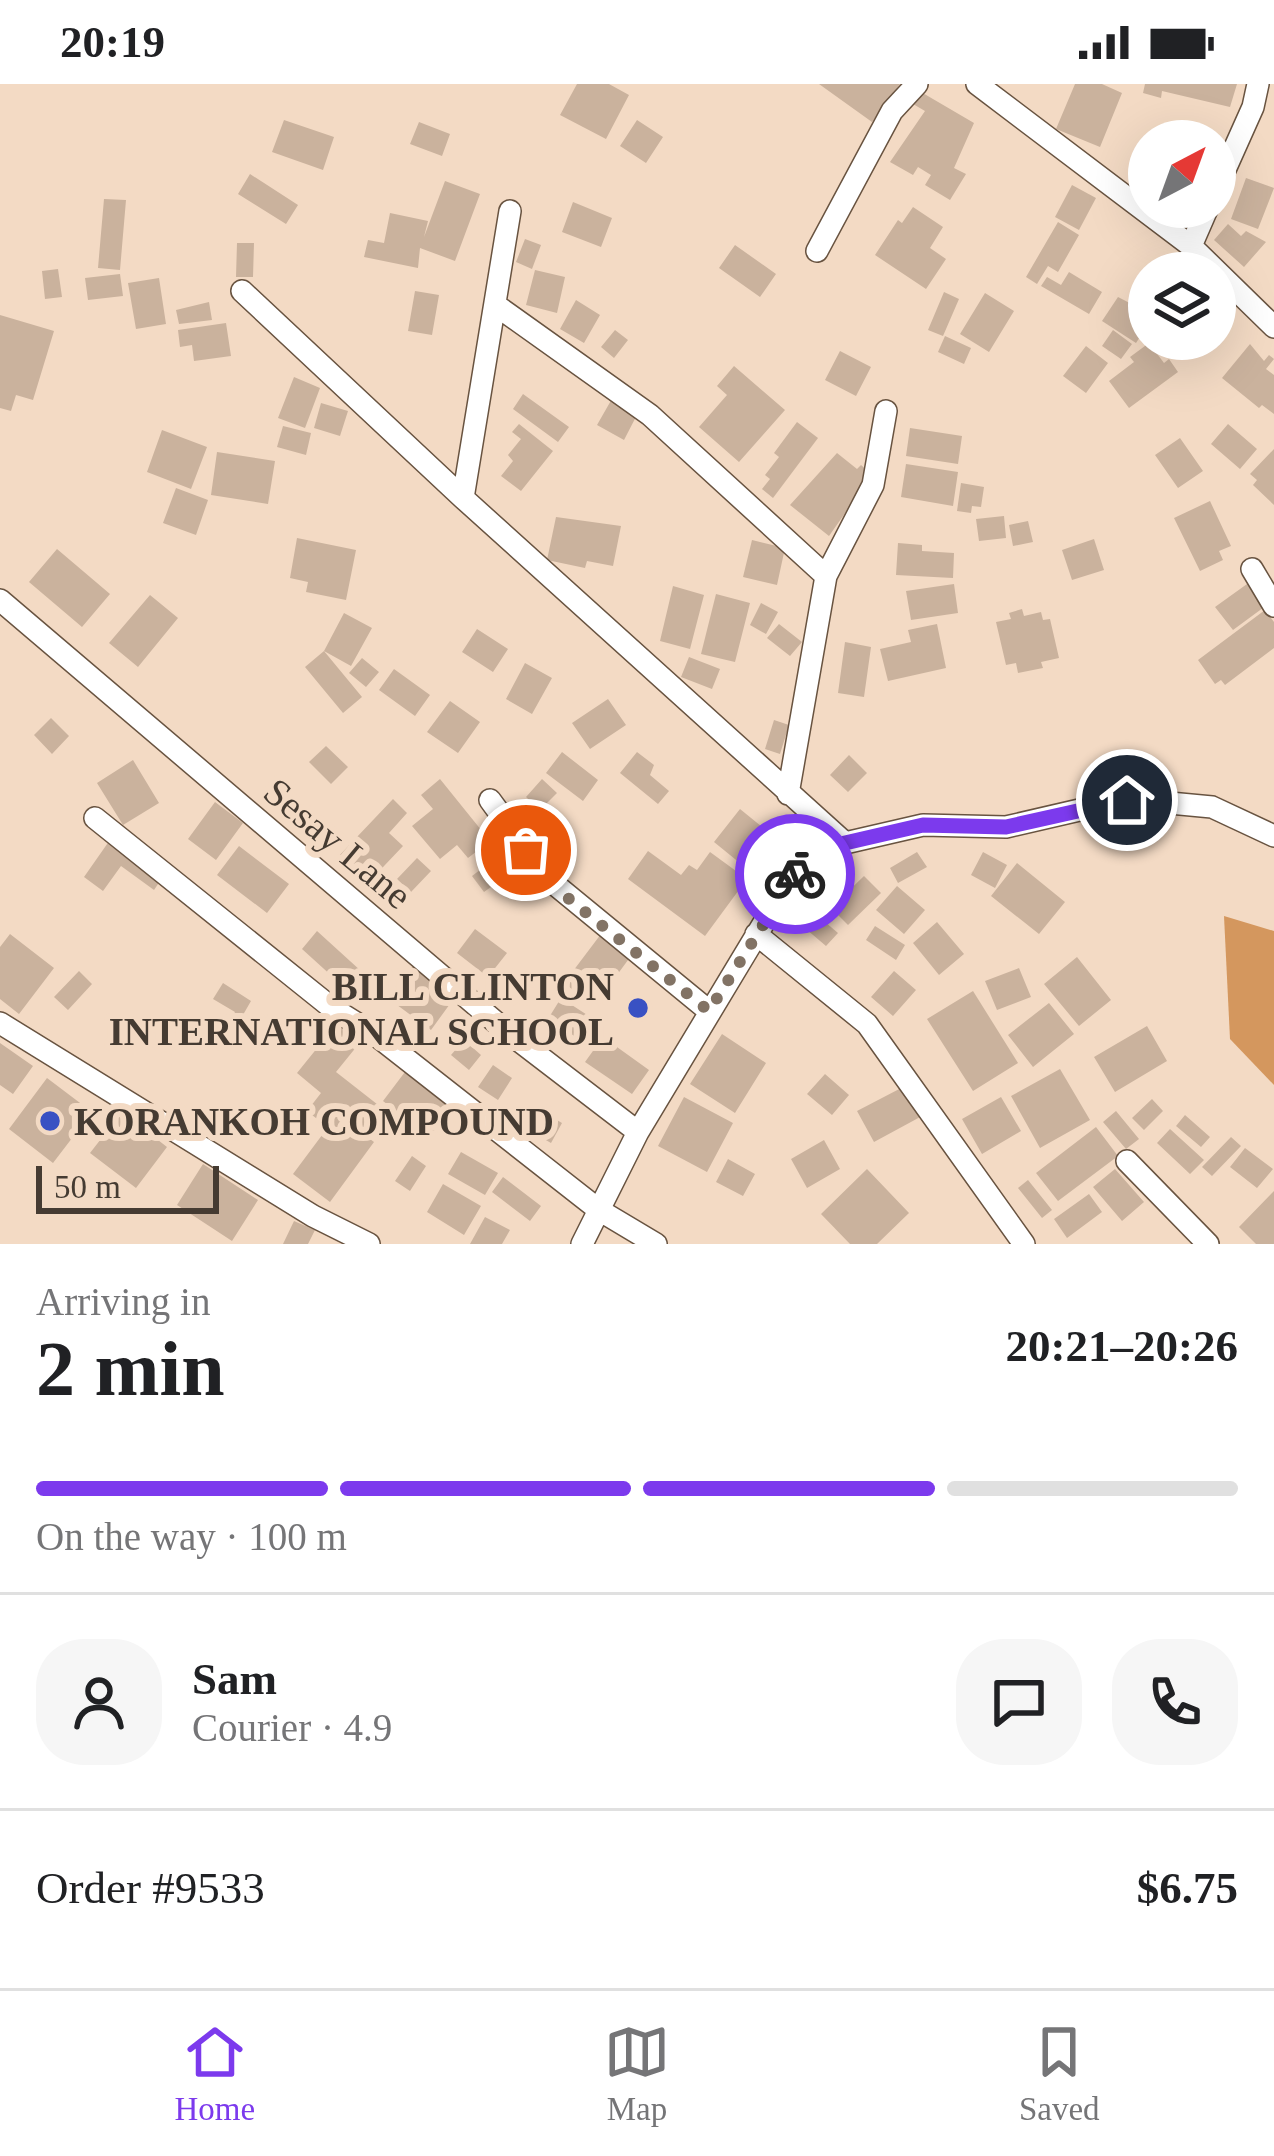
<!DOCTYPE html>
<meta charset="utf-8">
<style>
:root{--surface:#fff;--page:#f6f6f6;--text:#202124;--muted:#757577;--line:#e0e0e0;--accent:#7c3aed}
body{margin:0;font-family:Georgia,serif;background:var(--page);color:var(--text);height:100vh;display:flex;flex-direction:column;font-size:45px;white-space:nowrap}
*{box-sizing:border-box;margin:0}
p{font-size:39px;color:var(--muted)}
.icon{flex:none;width:66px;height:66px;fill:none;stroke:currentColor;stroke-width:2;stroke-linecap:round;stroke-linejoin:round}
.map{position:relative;height:1160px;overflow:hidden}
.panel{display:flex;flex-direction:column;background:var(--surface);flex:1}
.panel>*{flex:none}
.needle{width:78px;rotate:41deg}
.controls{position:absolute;left:1128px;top:36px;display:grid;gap:24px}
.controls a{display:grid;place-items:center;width:108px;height:108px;border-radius:50%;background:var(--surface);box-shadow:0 12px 48px #0002;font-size:60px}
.scale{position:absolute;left:36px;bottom:30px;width:183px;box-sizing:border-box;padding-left:12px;border:6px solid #453b32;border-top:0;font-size:33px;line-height:42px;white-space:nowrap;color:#453b32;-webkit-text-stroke:9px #f3dac4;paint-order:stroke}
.pin{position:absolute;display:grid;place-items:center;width:102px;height:102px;color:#fff;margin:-51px;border:6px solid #fff;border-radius:50%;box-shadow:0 3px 12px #0007}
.courier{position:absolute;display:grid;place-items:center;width:120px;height:120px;margin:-60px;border:9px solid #7c3aed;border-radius:50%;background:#fff;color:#222;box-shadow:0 3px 15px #0007}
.overview em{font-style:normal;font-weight:600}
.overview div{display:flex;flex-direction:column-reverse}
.overview{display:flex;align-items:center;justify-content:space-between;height:204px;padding:0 36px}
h1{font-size:78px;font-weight:600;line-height:90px}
.bar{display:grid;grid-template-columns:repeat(4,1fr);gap:18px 12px;align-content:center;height:144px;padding:0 36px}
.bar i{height:15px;border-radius:9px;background:var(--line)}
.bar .current{background:var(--accent)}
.bar p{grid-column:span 4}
.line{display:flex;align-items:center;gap:30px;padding:0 36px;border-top:3px solid var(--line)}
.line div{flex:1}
.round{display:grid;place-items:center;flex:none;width:126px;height:126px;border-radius:48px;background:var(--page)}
.status{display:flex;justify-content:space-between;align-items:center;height:84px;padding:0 60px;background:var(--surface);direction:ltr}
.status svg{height:33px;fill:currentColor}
.tabs{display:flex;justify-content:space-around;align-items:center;height:168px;border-top:3px solid var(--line);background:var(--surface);font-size:33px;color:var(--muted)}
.tabs a{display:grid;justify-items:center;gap:6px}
.tabs .current{color:var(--accent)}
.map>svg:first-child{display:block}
</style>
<div class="status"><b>20:19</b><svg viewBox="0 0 49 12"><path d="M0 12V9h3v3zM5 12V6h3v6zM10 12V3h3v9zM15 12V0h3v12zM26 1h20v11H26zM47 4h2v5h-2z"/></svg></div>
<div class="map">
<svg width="1274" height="1160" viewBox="0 0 1274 1160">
<rect width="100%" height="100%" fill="#f3dac4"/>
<path fill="#d4975e" d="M1224,832L1274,847V1001L1230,955Z"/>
<path fill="#cab29d" d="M577,0H609L629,11L606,55L560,31Z
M819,0H900L872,38Z
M1075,0H1102L1122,9L1100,63L1056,45Z
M1145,0H1237L1230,23L1162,7L1161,14L1143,9Z
M921,8L974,39L954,84L966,90L950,116L925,101L931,91L918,83L913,91L890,78L925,27L913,20Z
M284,36L334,53L323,86L272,68Z
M637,36L663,53L646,79L620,62Z
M419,38L450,50L442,72L410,60Z
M250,90L298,121L286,140L238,110Z
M1246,94L1274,104L1258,145L1231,135Z
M445,97L480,110L455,177L420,164L418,184L364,173L368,156L384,159L390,129L428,137L424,153Z
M1072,101L1096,114L1079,146L1055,133Z
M104,115L126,116L120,186L98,184Z
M573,118L612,134L601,163L562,148Z
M913,123L943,143L930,164L946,175L926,205L875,171L898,136L902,139Z
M1058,138L1079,151L1058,188L1048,182L1037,200L1026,193Z
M1228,140L1241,152L1246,147L1266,158L1244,183L1214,156Z
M525,155L541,161L532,185L516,178Z
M237,159H254L253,193H236Z
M735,161L776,190L760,213L719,184Z
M58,185L62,213L45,215L42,187Z
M535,186L565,193L557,229L526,221Z
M1069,188L1102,208L1089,230L1041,202L1047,193L1061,201Z
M120,190L123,212L88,216L85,194Z
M159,194L166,240L136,245L128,199Z
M415,207L439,211L432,251L408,247Z
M944,208L959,215L943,252L928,246Z
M985,209L1014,227L989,268L960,250Z
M1118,213L1149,229V239L1136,259L1102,237Z
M576,216L600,231L584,259L560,245Z
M209,218L212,236L179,240L176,226Z
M0,231L54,247L33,316L16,311L11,327L0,324Z
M226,239L231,272L194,277L192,261L180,263L178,246Z
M615,246L628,256L614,274L601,263Z
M1113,246L1132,260L1121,275L1102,262Z
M945,252L971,264L964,280L938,268Z
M1149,259L1164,279L1169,275L1178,288L1129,324L1109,297L1134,278L1130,273Z
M1250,260L1264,277L1269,271L1274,275L1266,285L1274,291V330L1262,321L1259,324L1222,294Z
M1086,262L1108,279L1086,309L1063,292Z
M840,267L871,283L856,312L825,296Z
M734,282L785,326L739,378L699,343L727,311L717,302Z
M294,293L320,304L305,344L278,334Z
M523,310L569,343L558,358L513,325Z
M613,313L639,327L624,356L597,341Z
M321,319L348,327L340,352L314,344Z
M797,338L818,354L773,414L762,405L770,395L765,391L779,373L774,369Z
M519,340L553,367L521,407L501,392L513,377L508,371L521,355L512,348Z
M1228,340L1257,365L1240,385L1211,360Z
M283,342L311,349L306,371L277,363Z
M910,344L962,352L958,380L906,372Z
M162,346L207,363L191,405L147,388Z
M1180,354L1203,387L1178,404L1155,371Z
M1274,365V421L1253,401L1257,396L1250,390Z
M217,368L275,377L268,420L211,411Z
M837,369L857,385L861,381L872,391L829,452L790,421Z
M906,380L958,388L953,422L901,413Z
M961,399L984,403L981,423L972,422L971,429L957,427Z
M176,404L208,416L196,451L163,439Z
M1210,417L1231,462L1219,467L1223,476L1200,487L1174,434Z
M1004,432L1006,454L979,457L976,435Z
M556,433L621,442L613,482L587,477L585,484L547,476Z
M1028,437L1033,458L1013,462L1009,441Z
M297,454L356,466L346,516L306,508L308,498L290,494Z
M1094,455L1104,486L1072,496L1062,466Z
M752,456L785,464L777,501L743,493Z
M898,459L922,461V467L954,469L953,494L896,491Z
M57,465L110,510L82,543L29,498Z
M1254,495L1271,518L1233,546L1215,523Z
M954,500L958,529L911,536L906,507Z
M673,502L704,511L690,565L660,557Z
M716,510L750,519L735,578L701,570Z
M150,511L178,534L138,583L109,559Z
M761,519L778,528L766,550L750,541Z
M1022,525L1024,532L1041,528L1043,536L1050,535L1059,574L1041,578L1043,584L1018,589L1016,579L1006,581L996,538L1011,535L1009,529Z
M1265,526L1274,538V564L1225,601L1221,596L1215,600L1198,576Z
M344,529L372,544L351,582L324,567Z
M779,540L802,558L790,572L767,554Z
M937,540L946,584L888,597L880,565L911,558L908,546Z
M477,545L508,565L493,588L462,568Z
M845,558L871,563L864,613L838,609Z
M324,567L362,613L343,629L305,583Z
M689,573L720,585L712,605L681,593Z
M362,574L379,588L366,603L349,589Z
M525,579L552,594L532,630L506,615Z
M394,585L430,611L415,632L379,606Z
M608,615L626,641L590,665L572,639Z
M450,617L480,638L458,669L427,648Z
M51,634L69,652L52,670L34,651Z
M774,636L789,641L780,670L765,665Z
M326,662L348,683L331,700L309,678Z
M562,668L598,696L583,717L546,689Z
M637,668L654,681L650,691L669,707L658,720L620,689Z
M849,671L867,689L848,708L830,691Z
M133,676L159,719L123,741L97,699Z
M440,695L490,757L468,774L457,761L440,775L412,742L433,725L421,711Z
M542,695L557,709L540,726L526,713Z
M393,715L407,729L389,749L403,762L366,801L337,774Z
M215,718L243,739L216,776L188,755Z
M740,725L788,764L762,797L714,758Z
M112,753L164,791L154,806L121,782L103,807L84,793Z
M239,762L289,800L267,829L217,791Z
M648,767L681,791L689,781L697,786L710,768L747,795L705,852L628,795Z
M917,768L927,783L898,799L890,784Z
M983,768L1007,781L995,804L971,791Z
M497,773L509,790L484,808L472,792Z
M417,774L431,787L411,808L397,795Z
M1017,779L1065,818L1039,850L991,812Z
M864,792L881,809L848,841L831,824Z
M897,802L925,826L904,850L876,826Z
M818,832L838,849L826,862L806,845Z
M937,838L964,870L939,891L913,859Z
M875,842L905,861L896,876L866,856Z
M475,845L507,869L488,893L457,869Z
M317,847L361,887L345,904L302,865Z
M10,850L54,884L19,930L0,915V863Z
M601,850L631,872L594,922L564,899Z
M1077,873L1111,916L1079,942L1044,900Z
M413,882L455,913L431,946L389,915Z
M1019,884L1031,913L997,926L985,897Z
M79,887L92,900L68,926L54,913Z
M894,887L916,906L893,932L871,913Z
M223,899L251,917L236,943L229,939L235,928L213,915Z
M973,907L1018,979L973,1007L927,935Z
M561,914L595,936L582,957L548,935Z
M1049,919L1074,950L1033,983L1008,951Z
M343,932L366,951L336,988L382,1024L365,1046L334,1021L321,1038L307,1027L321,1009L297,989Z
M1147,942L1167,977L1115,1008L1094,973Z
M722,950L766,979L735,1029L690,1000Z
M603,953L649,986L632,1010L585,978Z
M464,956L481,971L469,986L451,971Z
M0,959L33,982L13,1010L0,1001Z
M411,980L457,1017L429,1053L383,1017Z
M493,981L512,994L498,1016L478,1003Z
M1060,985L1090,1036L1040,1064L1011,1012Z
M825,990L849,1011L832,1031L807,1010Z
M47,994L92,1028L53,1079L9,1045Z
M905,1002L922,1032L874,1058L857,1027Z
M684,1013L733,1039L707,1088L658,1062Z
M1001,1013L1021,1047L982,1070L962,1035Z
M1152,1015L1163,1027L1144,1046L1132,1034Z
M1116,1027L1139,1055L1126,1065L1103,1038Z
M122,1028L167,1063L136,1104L90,1069Z
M543,1028L562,1039L551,1059L532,1048Z
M337,1031L374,1058L330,1118L293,1090Z
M1185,1031L1210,1053L1201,1063L1176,1042Z
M1096,1043L1118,1072L1058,1117L1036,1089Z
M1170,1045L1204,1076L1190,1090L1157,1059Z
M1231,1053L1241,1062L1212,1092L1202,1083Z
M824,1056L840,1085L807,1104L791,1075Z
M1245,1064L1273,1085L1257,1104L1230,1083Z
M461,1068L498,1089L485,1111L448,1090Z
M412,1072L426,1082L410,1107L395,1097Z
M728,1075L755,1090L743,1112L716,1098Z
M203,1080L258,1116L232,1157L177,1121Z
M867,1085L909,1129L877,1160H850L821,1130Z
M1115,1085L1144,1118L1122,1137L1093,1103Z
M503,1093L541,1122L530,1137L492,1108Z
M1028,1096L1052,1126L1042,1134L1018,1104Z
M443,1100L481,1122L464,1151L427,1128Z
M1274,1107V1160H1256L1239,1143Z
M1089,1110L1102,1128L1067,1154L1054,1135Z
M485,1133L510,1146L502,1160H470Z
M294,1137L315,1146L308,1160H283Z"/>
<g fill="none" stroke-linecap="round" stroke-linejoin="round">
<g stroke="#685340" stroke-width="24">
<path id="minor" d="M977,0L1191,162L1274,243
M1215,108L1253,23L1258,0
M1191,162L1208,123
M817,167L892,27L917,0
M242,207L463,414L845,759
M497,222L650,331L826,492L788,710
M463,414L510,127
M1252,485L1274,522
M826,492L873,401L886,327
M0,516L505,946L638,1048
M490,716L547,794L709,927
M95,734L332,924L377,952L599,1126L656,1160
M756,850L867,940L1024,1160
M0,939L313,1132L369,1160
M1127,1077L1208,1160
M582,1160L638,1048L792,792L845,759L923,741L1006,743L1127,715L1212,723L1274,752"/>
</g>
<use href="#minor" stroke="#fff" stroke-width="21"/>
</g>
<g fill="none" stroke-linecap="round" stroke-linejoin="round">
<path stroke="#827365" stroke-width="12" stroke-dasharray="0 21.6" d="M526,766L570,816L709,927L795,790"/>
<path stroke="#7c3aed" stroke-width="15" d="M795,790L845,759L923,741L1006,743L1127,716"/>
</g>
<g fill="#3951c3" stroke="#f3dac4" stroke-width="4.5">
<circle cx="638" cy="924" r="12"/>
<circle cx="50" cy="1037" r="12"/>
</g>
<g text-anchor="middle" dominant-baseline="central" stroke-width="12" stroke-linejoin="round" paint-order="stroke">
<g font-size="39" fill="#453b32" stroke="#f3dac4">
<text transform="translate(338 759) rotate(40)">Sesay Lane</text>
</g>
<g font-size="39" font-weight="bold" fill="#453b32" stroke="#f3dac4" text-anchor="end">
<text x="614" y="902">BILL CLINTON<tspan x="614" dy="45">INTERNATIONAL SCHOOL</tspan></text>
<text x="74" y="1037" text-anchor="start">KORANKOH COMPOUND</text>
</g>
</g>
</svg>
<div class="controls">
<a><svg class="needle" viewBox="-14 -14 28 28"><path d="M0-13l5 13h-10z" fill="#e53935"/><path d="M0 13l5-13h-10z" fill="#757577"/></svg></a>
<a><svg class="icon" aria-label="layers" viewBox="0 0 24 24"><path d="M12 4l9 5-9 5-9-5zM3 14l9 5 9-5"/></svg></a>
</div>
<div class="scale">50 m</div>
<div class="pin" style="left:526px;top:766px;background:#ea580c"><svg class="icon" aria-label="bag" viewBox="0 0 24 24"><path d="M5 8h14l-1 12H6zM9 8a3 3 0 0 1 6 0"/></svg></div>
<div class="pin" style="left:1127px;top:716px;background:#1f2937"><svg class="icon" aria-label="home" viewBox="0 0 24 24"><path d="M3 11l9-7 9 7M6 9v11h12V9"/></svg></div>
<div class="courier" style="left:795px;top:790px"><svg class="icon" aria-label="bike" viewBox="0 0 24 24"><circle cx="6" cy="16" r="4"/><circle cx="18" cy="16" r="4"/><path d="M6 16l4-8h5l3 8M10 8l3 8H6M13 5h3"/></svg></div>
</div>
<section class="panel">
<div class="overview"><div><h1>2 min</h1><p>Arriving in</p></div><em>20:21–20:26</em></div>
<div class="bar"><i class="current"></i><i class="current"></i><i class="current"></i><i></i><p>On the way · 100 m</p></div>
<div class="line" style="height:216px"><a class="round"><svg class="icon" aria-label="person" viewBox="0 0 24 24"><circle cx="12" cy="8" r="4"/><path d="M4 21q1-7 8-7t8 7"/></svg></a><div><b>Sam</b><p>Courier · 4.9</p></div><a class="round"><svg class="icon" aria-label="chat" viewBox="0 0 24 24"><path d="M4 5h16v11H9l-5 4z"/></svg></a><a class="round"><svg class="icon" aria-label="phone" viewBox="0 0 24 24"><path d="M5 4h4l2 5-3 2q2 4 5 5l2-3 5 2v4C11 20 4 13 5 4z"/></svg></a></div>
<div class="line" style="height:156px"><div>Order #9533</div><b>$6.75</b></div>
</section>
<nav class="tabs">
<a class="current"><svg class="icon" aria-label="home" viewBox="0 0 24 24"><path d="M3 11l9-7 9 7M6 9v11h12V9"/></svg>Home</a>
<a><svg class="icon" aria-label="map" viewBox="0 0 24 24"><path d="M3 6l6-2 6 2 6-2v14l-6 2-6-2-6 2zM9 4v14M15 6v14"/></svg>Map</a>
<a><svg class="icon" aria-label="saved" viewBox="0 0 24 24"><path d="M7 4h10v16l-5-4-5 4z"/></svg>Saved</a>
</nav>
